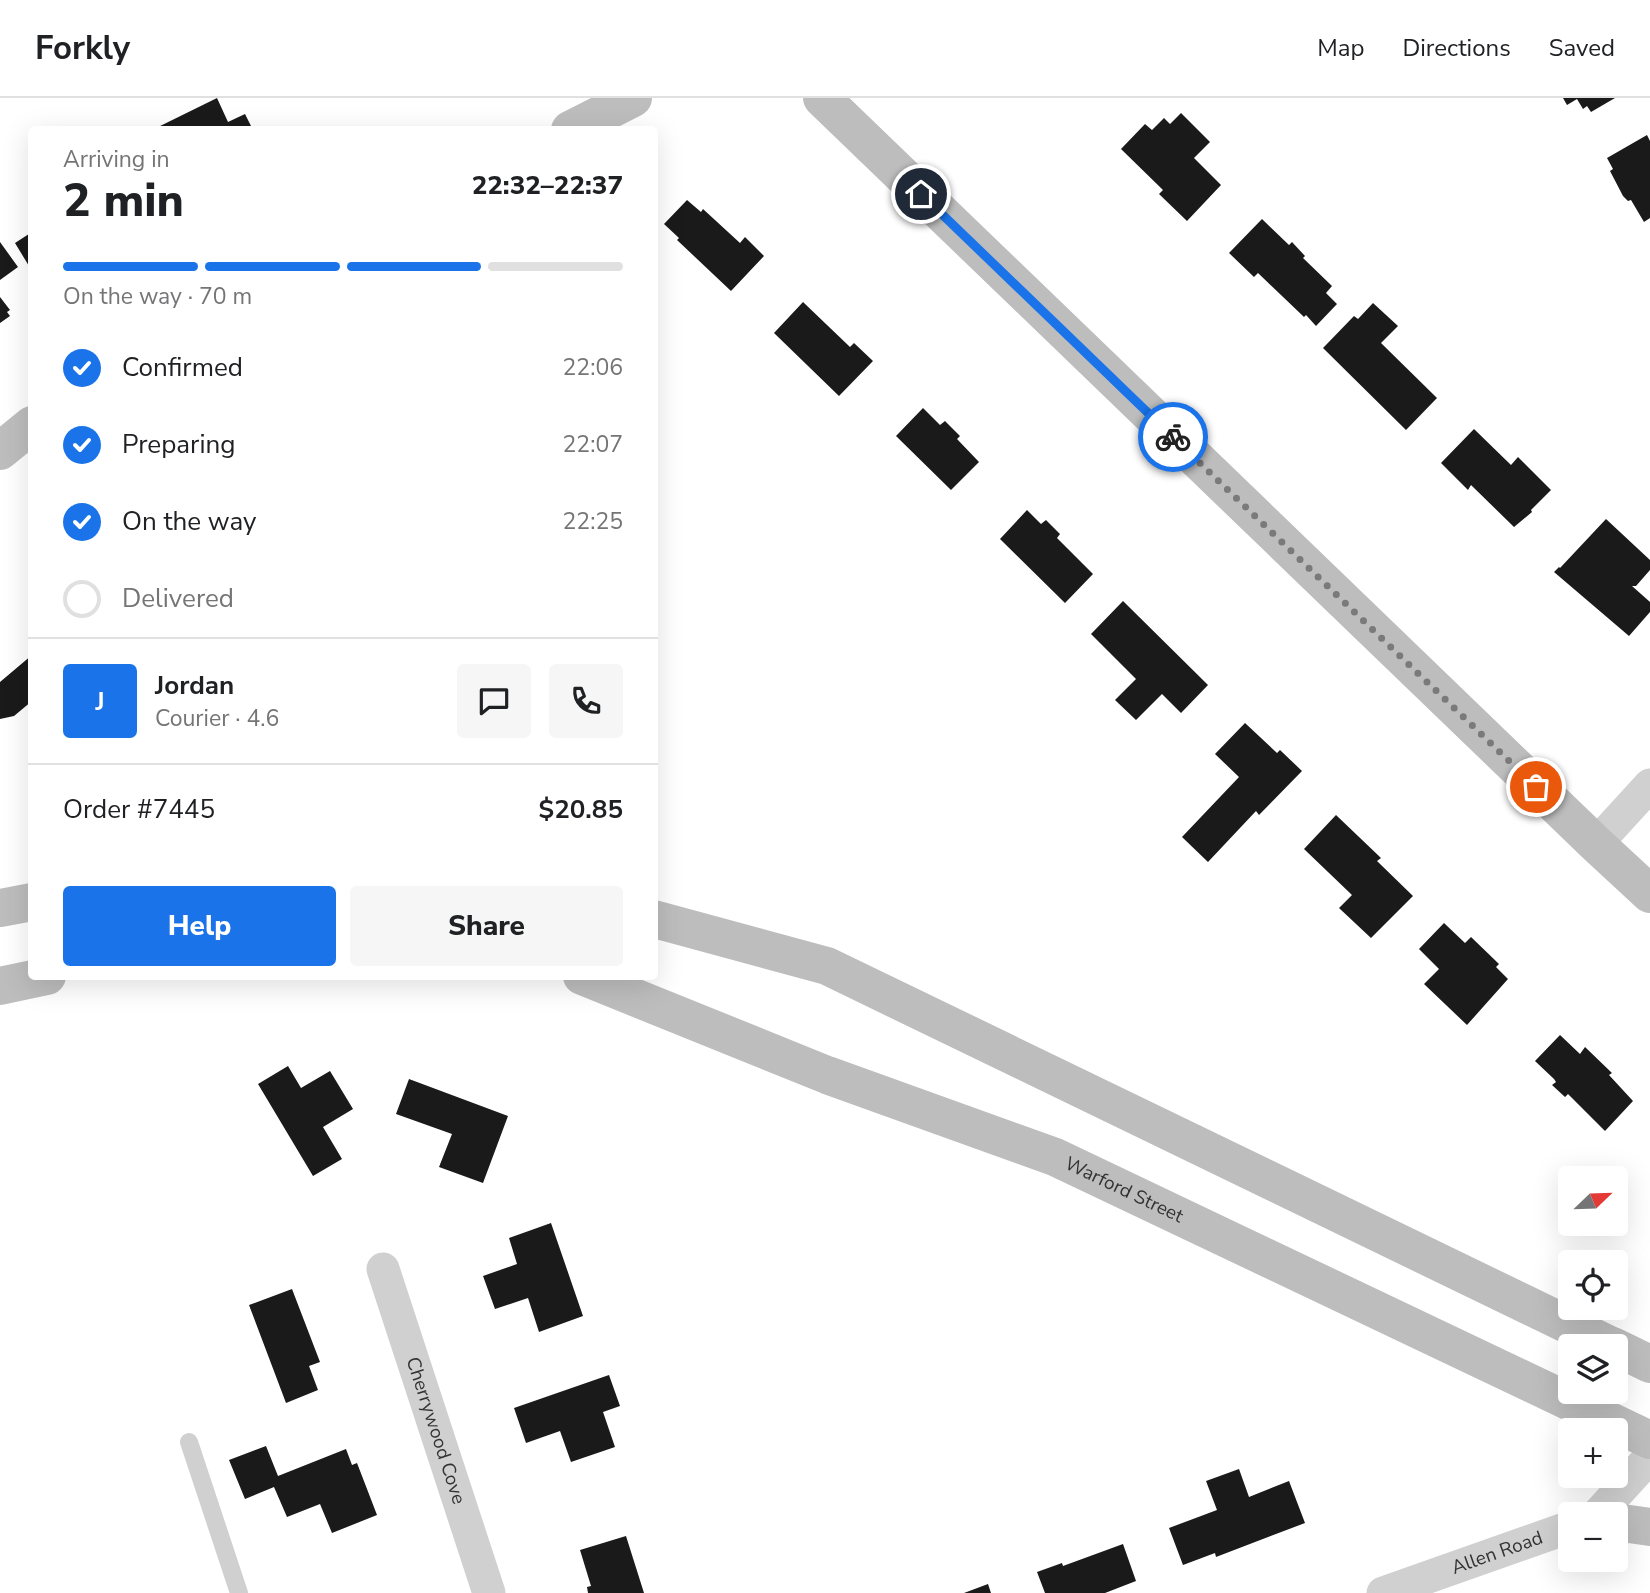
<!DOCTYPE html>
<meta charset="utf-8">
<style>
:root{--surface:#fff;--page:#f6f6f6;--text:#202124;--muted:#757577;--line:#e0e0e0;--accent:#1a73e8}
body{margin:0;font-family:"Nunito Sans",sans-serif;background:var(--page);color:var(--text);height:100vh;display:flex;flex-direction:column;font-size:26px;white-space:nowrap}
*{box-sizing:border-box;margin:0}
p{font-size:23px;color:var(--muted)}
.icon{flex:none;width:38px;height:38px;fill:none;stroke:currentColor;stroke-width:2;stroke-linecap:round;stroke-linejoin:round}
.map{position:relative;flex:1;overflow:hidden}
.panel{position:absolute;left:28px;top:28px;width:630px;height:854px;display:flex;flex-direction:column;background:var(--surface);border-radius:7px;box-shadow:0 7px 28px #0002}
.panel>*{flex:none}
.needle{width:46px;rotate:67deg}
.controls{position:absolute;left:1558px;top:1068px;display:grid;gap:14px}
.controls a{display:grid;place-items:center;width:70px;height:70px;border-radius:7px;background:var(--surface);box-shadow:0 7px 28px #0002;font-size:35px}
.pin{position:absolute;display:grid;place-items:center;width:60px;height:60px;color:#fff;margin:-30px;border:4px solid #fff;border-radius:50%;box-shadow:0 2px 7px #0007}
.courier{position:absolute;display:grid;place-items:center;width:70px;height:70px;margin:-35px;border:5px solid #1a73e8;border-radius:50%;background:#fff;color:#222;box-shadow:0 2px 9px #0007}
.overview em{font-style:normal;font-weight:800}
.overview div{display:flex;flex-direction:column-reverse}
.overview{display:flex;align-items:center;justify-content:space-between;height:119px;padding:0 35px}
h1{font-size:46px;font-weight:800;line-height:52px}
.bar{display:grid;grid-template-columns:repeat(4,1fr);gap:10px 7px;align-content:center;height:84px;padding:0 35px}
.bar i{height:9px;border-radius:5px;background:var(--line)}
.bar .selected{background:var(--accent)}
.bar p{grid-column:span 4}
.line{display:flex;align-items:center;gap:18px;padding:0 35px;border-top:2px solid var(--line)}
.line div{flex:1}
.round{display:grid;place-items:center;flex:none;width:74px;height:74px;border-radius:7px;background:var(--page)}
ol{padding:0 35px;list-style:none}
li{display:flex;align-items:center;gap:21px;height:77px}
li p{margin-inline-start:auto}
li .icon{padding:7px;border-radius:50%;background:var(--accent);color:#fff;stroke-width:4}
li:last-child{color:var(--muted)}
li i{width:38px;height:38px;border:4px solid var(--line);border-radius:50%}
.action{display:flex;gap:14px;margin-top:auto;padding:14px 35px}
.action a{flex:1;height:80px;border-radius:7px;background:var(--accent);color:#fff;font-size:28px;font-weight:800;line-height:80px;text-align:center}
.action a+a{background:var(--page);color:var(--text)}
header{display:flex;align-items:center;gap:42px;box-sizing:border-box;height:98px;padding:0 35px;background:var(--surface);border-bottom:2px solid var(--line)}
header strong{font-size:33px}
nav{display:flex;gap:38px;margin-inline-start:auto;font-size:24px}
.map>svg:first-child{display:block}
</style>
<header>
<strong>Forkly</strong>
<nav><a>Map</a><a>Directions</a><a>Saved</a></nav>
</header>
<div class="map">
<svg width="1650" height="1495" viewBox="0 0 1650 1495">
<rect width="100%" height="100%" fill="#fff"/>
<path fill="#1a1a1a" d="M217,0L228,24L245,16L253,32H152Z
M1563,0H1615L1591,14L1587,8L1583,11L1577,1L1567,7Z
M1181,15L1210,44L1194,60L1221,87L1187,123L1159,96L1163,92L1121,51L1145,26L1152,32L1164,20L1170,26Z
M1647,37L1650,43V120L1644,124L1631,102L1628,103L1623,98L1610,73L1613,71L1607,60Z
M687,102L701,114L703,111L740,145L745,139L764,158L731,193L677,142L679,140L664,126Z
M1262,121L1289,147L1292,144L1305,158L1303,160L1332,188L1326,195L1337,206L1316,228L1306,217L1304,219L1258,175L1254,179L1229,155Z
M32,134V173L15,145Z
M0,144L18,169L0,182Z
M0,199L10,212L7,214L10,218L0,225Z
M803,204L850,249L854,245L873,263L839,298L774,235Z
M1373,205L1398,228L1381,245L1437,300L1406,332L1323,250L1354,218L1358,221Z
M923,310L940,327L945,323L960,338L957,341L979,364L951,392L896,338Z
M1474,331L1511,367L1518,359L1551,392L1531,412L1532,414L1514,429L1471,387L1468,392L1441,365Z
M1027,412L1041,426L1046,422L1060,436L1057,440L1093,476L1065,505L1000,441Z
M1606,421L1650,462V472L1636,488H1632L1650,504V514L1629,538L1554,474L1559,469L1560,470Z
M1123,503L1208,587L1181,615L1162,596L1136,622L1115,602L1136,581L1091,536Z
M32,557V603L14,618L0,621V584Z
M1245,625L1277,655L1280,652L1302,673L1259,717L1256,713L1208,764L1182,739L1239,679L1215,656Z
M1336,717L1381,760L1377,763L1413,798L1371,840L1339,810L1352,797L1304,751Z
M1444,825L1465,845L1471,839L1499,866L1496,869L1508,881L1467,927L1424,886L1439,871L1419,851Z
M1560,937L1580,956L1585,949L1612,975L1609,977L1633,1003L1605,1033L1568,996L1565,999L1552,987L1556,984L1554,981L1535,963Z
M288,968L301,990L330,973L353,1011L323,1029L342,1061L313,1078L258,986Z
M409,981L508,1018L483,1085L439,1069L452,1036L396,1016Z
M551,1125L583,1218L539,1234L528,1200L495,1211L483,1178L517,1166L509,1140Z
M292,1191L320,1264L309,1268L318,1292L286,1305L249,1207Z
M609,1277L620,1308L603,1314L615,1349L571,1364L560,1333L526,1345L514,1310Z
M266,1348L278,1378L346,1351L352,1367L357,1365L377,1417L332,1435L320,1406L287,1419L274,1389L245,1401L229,1362Z
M1239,1371L1249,1399L1289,1383L1305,1425L1216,1459L1215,1455L1183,1467L1169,1430L1217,1412L1206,1383Z
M626,1438L644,1495H588L587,1489L591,1488L580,1452Z
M1123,1446L1136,1483L1105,1495H1045L1037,1474L1062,1465L1063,1468Z
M988,1486L991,1495H964Z"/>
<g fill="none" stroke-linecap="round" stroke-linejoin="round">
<path stroke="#d0d0d0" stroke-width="18" d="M189,1344L239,1495"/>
<g stroke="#d0d0d0" stroke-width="33">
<path d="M1596,746L1650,687"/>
<path id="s1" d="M383,1171L489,1495"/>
<path d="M1598,1416L1650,1359"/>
<path id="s2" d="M1383,1495L1570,1429"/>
</g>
<g stroke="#bdbdbd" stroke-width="38">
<path d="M822,0L1596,746L1650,796"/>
<path d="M570,32L633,0"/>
<path d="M0,353L32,327"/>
<path d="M0,810L32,804"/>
<path d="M654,821L827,868L1612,1248"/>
<path id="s3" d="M582,878L827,977L1055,1059L1650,1342"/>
<path d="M0,888L47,878"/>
<path d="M1615,1249L1650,1266"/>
<path d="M1615,1424L1650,1429"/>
</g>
</g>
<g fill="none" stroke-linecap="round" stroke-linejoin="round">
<path stroke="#7a7a7a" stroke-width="7" stroke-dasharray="0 12.6" d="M1173,339L1536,689"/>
<path stroke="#1a73e8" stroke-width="9" d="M921,96L1173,339"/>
</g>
<g text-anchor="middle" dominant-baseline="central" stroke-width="7" stroke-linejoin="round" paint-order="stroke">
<g font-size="19" fill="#333" stroke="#fff">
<text stroke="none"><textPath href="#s3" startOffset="583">Warford Street</textPath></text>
<text stroke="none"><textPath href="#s1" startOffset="170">Cherrywood Cove</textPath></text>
<text stroke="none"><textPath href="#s2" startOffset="121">Allen Road</textPath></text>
</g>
</g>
</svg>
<div class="controls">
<a><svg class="needle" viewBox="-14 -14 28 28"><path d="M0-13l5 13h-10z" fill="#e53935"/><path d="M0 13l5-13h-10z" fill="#757577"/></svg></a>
<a><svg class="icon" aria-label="locate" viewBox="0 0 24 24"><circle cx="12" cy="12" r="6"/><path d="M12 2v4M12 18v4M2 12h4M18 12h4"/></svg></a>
<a><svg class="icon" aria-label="layers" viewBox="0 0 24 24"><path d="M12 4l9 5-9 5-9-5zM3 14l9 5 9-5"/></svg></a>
<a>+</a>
<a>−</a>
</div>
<div class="pin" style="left:1536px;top:689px;background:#ea580c"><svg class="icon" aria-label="bag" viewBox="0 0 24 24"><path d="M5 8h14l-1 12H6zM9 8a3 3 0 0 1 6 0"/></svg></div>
<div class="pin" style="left:921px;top:96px;background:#1f2937"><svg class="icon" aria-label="home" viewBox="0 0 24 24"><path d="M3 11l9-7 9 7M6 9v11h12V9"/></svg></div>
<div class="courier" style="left:1173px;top:339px"><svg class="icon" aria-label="bike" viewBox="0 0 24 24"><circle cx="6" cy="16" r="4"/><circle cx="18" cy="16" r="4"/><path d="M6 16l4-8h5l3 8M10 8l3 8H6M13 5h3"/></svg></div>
<section class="panel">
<div class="overview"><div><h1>2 min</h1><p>Arriving in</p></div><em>22:32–22:37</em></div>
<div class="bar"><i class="selected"></i><i class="selected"></i><i class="selected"></i><i></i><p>On the way · 70 m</p></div>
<ol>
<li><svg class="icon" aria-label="check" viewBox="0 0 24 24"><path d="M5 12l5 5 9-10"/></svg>Confirmed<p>22:06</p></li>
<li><svg class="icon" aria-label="check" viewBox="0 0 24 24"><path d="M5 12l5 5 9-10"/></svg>Preparing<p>22:07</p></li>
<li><svg class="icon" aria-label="check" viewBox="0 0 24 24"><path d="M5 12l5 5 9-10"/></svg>On the way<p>22:25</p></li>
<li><i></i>Delivered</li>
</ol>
<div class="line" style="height:126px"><b class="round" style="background:var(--accent);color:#fff">J</b><div><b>Jordan</b><p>Courier · 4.6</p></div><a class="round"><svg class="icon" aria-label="chat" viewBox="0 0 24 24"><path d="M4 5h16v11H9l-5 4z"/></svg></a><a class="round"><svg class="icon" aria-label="phone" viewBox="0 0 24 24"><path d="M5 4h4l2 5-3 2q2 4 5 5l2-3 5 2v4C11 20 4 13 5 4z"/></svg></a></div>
<div class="line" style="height:91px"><div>Order #7445</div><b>$20.85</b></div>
<div class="action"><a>Help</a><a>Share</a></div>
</section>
</div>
